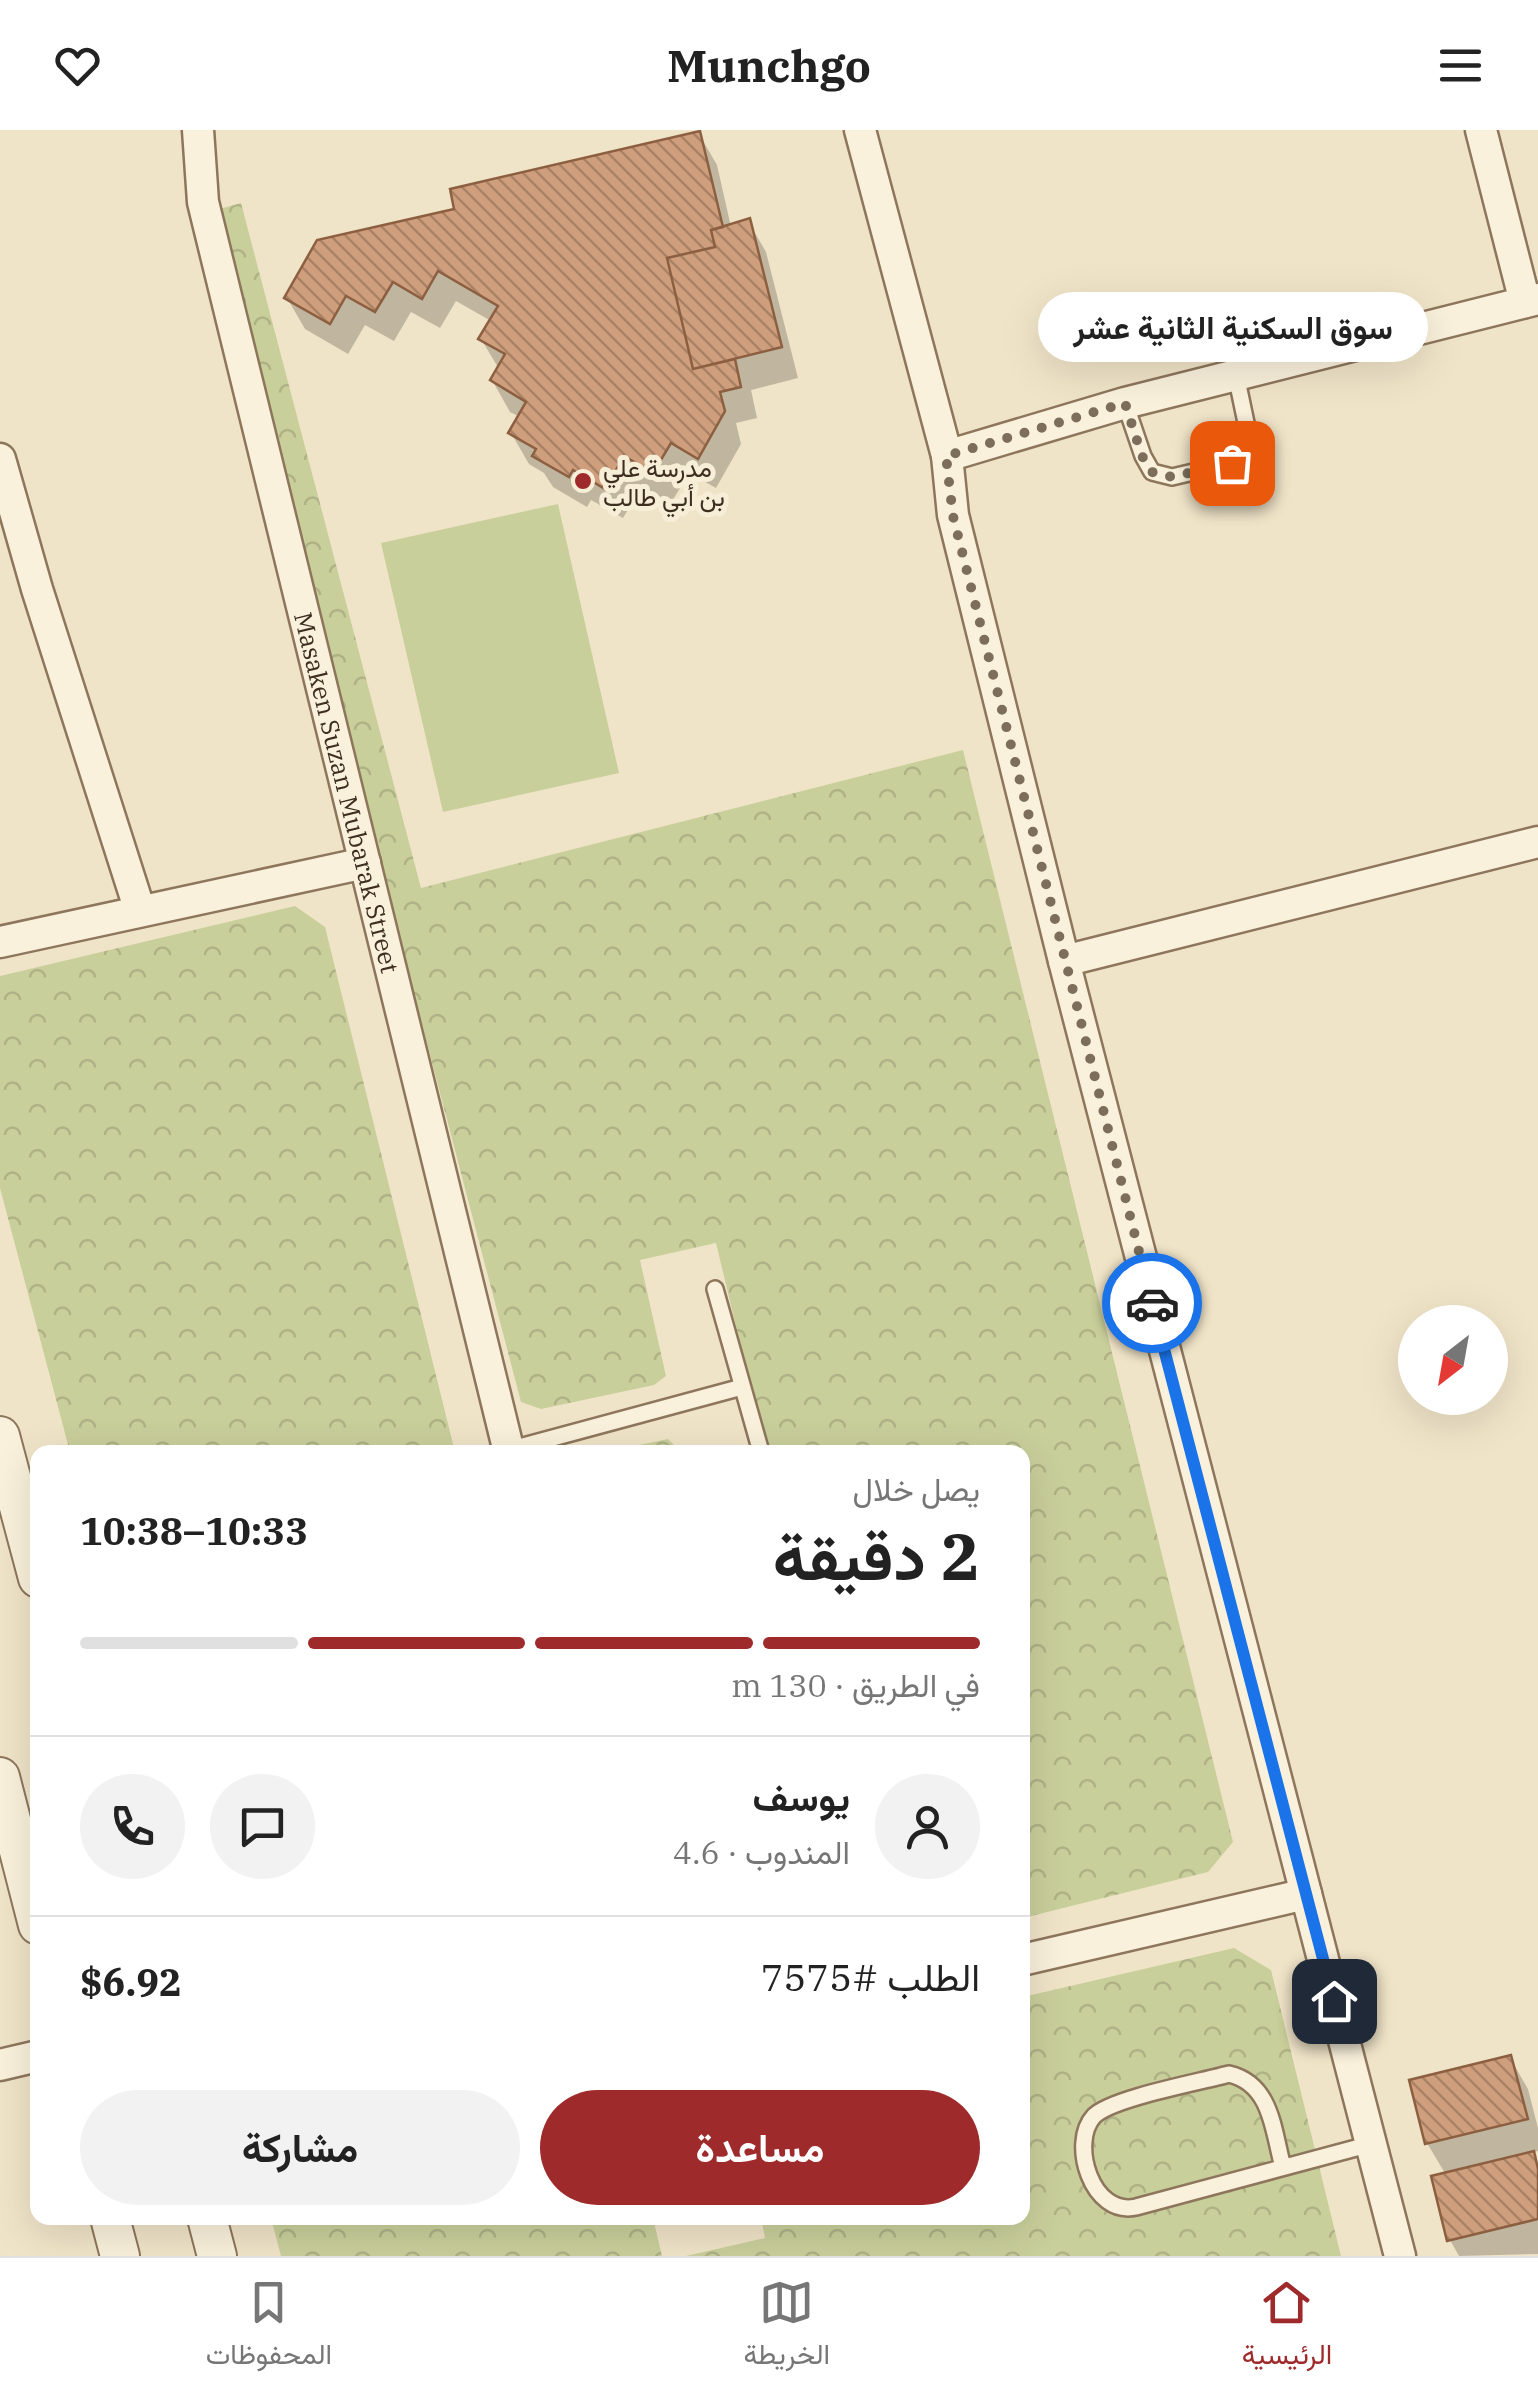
<!DOCTYPE html>
<html lang="ar">
<meta charset="utf-8">
<style>
:root{--surface:#fff;--page:#f2f2f2;--text:#222;--muted:#767676;--line:#e0e0e0;--accent:#9e2a2b}
body{margin:0;font-family:"IBM Plex Serif",Vazirmatn,serif;background:var(--page);color:var(--text);direction:rtl;height:100vh;display:flex;flex-direction:column;font-size:38px;white-space:nowrap}
*{box-sizing:border-box;margin:0}
p{font-size:32px;color:var(--muted)}
.icon{flex:none;width:55px;height:55px;fill:none;stroke:currentColor;stroke-width:2;stroke-linecap:round;stroke-linejoin:round}
.map{position:relative;flex:1;overflow:hidden;direction:ltr}
.side{position:absolute;left:30px;top:1315px;width:1000px;height:780px;display:flex;flex-direction:column;background:var(--surface);border-radius:20px;box-shadow:0 10px 40px #0002;direction:rtl}
.side>*{flex:none}
.needle{width:65px;rotate:211deg}
.tools{position:absolute;left:1398px;top:1175px;display:grid;gap:20px}
.tools a{display:grid;place-items:center;width:110px;height:110px;border-radius:50%;background:var(--surface);box-shadow:0 10px 40px #0002;font-size:50px}
.pin{position:absolute;display:grid;place-items:center;width:85px;height:85px;color:#fff;margin:-42px;border-radius:20px;box-shadow:0 5px 15px #0006}
.courier{position:absolute;display:grid;place-items:center;width:100px;height:100px;margin:-50px;border:8px solid #1a73e8;border-radius:50%;background:#fff;color:#222;box-shadow:0 2px 12px #0007}
.bubble{position:absolute;height:70px;border-radius:35px;background:var(--surface);box-shadow:0 10px 40px #0002;font-size:32px;font-weight:700;line-height:70px;text-align:center;direction:rtl}
.head em{font-style:normal;font-weight:700}
.head div{display:flex;flex-direction:column-reverse}
.head{display:flex;align-items:center;justify-content:space-between;height:170px;padding:0 50px}
h1{font-size:65px;font-weight:700;line-height:75px}
.bar{display:grid;grid-template-columns:repeat(4,1fr);gap:15px 10px;align-content:center;height:120px;padding:0 50px}
.bar i{height:12px;border-radius:8px;background:var(--line)}
.bar .on{background:var(--accent)}
.bar p{grid-column:span 4}
.line{display:flex;align-items:center;gap:25px;padding:0 50px;border-top:2px solid var(--line)}
.line div{flex:1}
.round{display:grid;place-items:center;flex:none;width:105px;height:105px;border-radius:52px;background:var(--page)}
.button{display:flex;gap:20px;margin-top:auto;padding:20px 50px}
.button a{flex:1;height:115px;border-radius:60px;background:var(--accent);color:#fff;font-size:40px;font-weight:700;line-height:115px;text-align:center}
.button a+a{background:var(--page);color:var(--text)}
header{display:flex;justify-content:space-between;align-items:center;height:130px;padding:0 50px;background:var(--surface);font-size:45px;font-weight:700}
.tabs{display:flex;justify-content:space-around;align-items:center;height:140px;border-top:2px solid var(--line);background:var(--surface);font-size:28px;color:var(--muted)}
.tabs a{display:grid;justify-items:center;gap:5px}
.tabs .on{color:var(--accent)}
.map>svg:first-child{display:block}
</style>
<header><svg class="icon" aria-label="menu" viewBox="0 0 24 24"><path d="M4 6h16M4 12h16M4 18h16"/></svg>Munchgo<svg class="icon" aria-label="heart" viewBox="0 0 24 24"><path d="M12 20l-8-8c-3-5 5-10 8-4 3-6 11-1 8 4z"/></svg></header>
<div class="map">
<svg width="1538" height="2126" viewBox="0 0 1538 2126">
<defs>
<pattern id="park-crowns" width="20" height="18" patternUnits="userSpaceOnUse" patternTransform="scale(2.5)"><rect width="20" height="18" fill="#c9cf9b"/><path d="M2 6a3 3 0 1 1 6 0M12 15a3 3 0 1 1 6 0" fill="none" stroke="#aeb285"/></pattern>
<pattern id="building-back-hatch" width="6" height="6" patternUnits="userSpaceOnUse" patternTransform="scale(2.5)"><rect width="6" height="6" fill="#cf9f7d"/><path d="M-1 5l2 2M0 0l6 6M5-1l2 2" fill="none" stroke="#a98266"/></pattern>
</defs>
<rect width="100%" height="100%" fill="#f0e4c8"/>
<path fill="#c9cf9b" d="M558,374L619,643L443,682L381,413Z"/>
<path fill="url(#park-crowns)" d="M241,73L421,758L963,620L1233,1712L1208,1742L1023,1788L1022,1322H766L716,1113L640,1130L666,1246L654,1255L541,1279L521,1272L209,82Z
M295,776L325,797L455,1322H70L0,1058V846Z
M668,1309L681,1322H606Z
M1234,1818L1271,1840L1341,2126H686L765,2108L761,2088H1022L1023,1867Z
M271,2088H653L662,2126H281Z"/>
<path fill="#0003" d="M699,4L717,35L731,97L748,91L766,122L798,248L751,260L757,288L736,293L741,314L716,358L689,343L671,373L642,356L623,388L591,370L587,377L553,357L544,343L529,334L511,303L520,287L510,282L492,250L499,239L481,209L491,191L456,171L440,198L411,182L394,211L365,195L348,224L305,199L287,168L457,81Z
M1510,1928L1528,1959L1538,1998V2021L1532,2023L1538,2033V2124L1459,2126L1450,2110L1446,2045L1427,2013Z"/>
<path fill="url(#building-back-hatch)" stroke="#8d5f41" stroke-width="2.5" d="M700,1L723,97L711,100L715,117L667,128L693,239L735,229L741,257L720,262L725,281L698,329L671,313L653,343L624,326L605,359L573,340L569,347L532,326L536,319L508,303L526,272L490,250L505,224L478,209L498,176L438,141L422,169L393,152L375,182L346,166L330,194L284,168L317,110L454,79L450,59Z
M750,88L782,217L693,239L667,128L715,117L711,100Z
M1511,1925L1528,1989L1425,2014L1409,1950Z
M1534,2021L1538,2039V2089L1447,2111L1431,2046Z"/>
<g fill="none" stroke-linecap="round" stroke-linejoin="round">
<g stroke="#8d765c" stroke-width="20">
<path id="service" d="M1125,273L1143,326L1152,342L1172,347L1232,333L1240,328L1249,307L1236,245
M715,1159L761,1322
M508,1320L742,1257
M1283,2037C1273,2001 1272,1954 1229,1944C1200,1952 1112,1968 1094,1986C1069,2013 1092,2087 1136,2077L1371,2014"/>
</g>
<g stroke="#8d765c" stroke-width="35">
<g id="minor">
<path id="s1" d="M198,0L203,72L509,1322"/>
<path d="M860,0L947,326"/>
<path d="M1481,0L1525,172"/>
<path d="M0,329L37,459L140,781"/>
<path d="M0,812L365,733"/>
<path d="M1064,831L1538,712"/>
<path d="M1022,1830L1306,1764"/>
<path d="M0,1935L38,1926"/>
<path d="M1400,2126L1064,831L953,385L947,326L1125,273L1538,169"/>
</g>
</g>
<g stroke="#8d765c" stroke-width="42">
<path id="tertiary" d="M0,1306L38,1448
M0,1647L38,1795
M110,2088L120,2126
M207,2088L217,2126"/>
</g>
<use href="#service" stroke="#faf1dc" stroke-width="15"/>
<use href="#minor" stroke="#faf1dc" stroke-width="30"/>
<use href="#tertiary" stroke="#faf1dc" stroke-width="38"/>
</g>
<g fill="none" stroke-linecap="round" stroke-linejoin="round">
<path stroke="#7c6e5b" stroke-width="10" stroke-dasharray="0 18" d="M1152,1173L953,386L946,326L1125,273L1142,326L1152,342L1172,347L1232,333"/>
<path stroke="#1a73e8" stroke-width="12" d="M1152,1173L1334,1871"/>
</g>
<circle fill="#9e2a2b" stroke="#f7eed8" stroke-width="4" cx="583" cy="351" r="10"/>
<g text-anchor="middle" dominant-baseline="central" stroke-width="10" stroke-linejoin="round" paint-order="stroke">
<g font-size="25" fill="#3d2e20" stroke="#f7eed8" text-anchor="start">
<text x="603" y="337">مدرسة علي<tspan x="603" dy="29">بن أبي طالب</tspan></text>
</g>
<g font-size="25" fill="#3d2e20" stroke="#f7eed8">
<text stroke="none"><textPath href="#s1" startOffset="680">Masaken Suzan Mubarak Street</textPath></text>
</g>
</g>
</svg>
<div class="tools">
<a><svg class="needle" viewBox="-14 -14 28 28"><path d="M0-13l5 13h-10z" fill="#e53935"/><path d="M0 13l5-13h-10z" fill="#767676"/></svg></a>
</div>
<div class="pin" style="left:1232px;top:333px;background:#ea580c"><svg class="icon" aria-label="bag" viewBox="0 0 24 24"><path d="M5 8h14l-1 12H6zM9 8a3 3 0 0 1 6 0"/></svg></div>
<div class="pin" style="left:1334px;top:1871px;background:#1f2937"><svg class="icon" aria-label="home" viewBox="0 0 24 24"><path d="M3 11l9-7 9 7M6 9v11h12V9"/></svg></div>
<div class="courier" style="left:1152px;top:1173px"><svg class="icon" aria-label="car" viewBox="0 0 24 24"><path d="M5 17H2v-5l4-1 3-4h7l3 4 3 1v5h-3M9 17h6M6 11h13"/><circle cx="7" cy="17" r="2"/><circle cx="17" cy="17" r="2"/></svg></div>
<div class="bubble" style="left:1038px;top:162px;width:390px">سوق السكنية الثانية عشر</div>
<section class="side">
<div class="head"><div><h1>2 دقيقة</h1><p>يصل خلال</p></div><em>10:33–10:38</em></div>
<div class="bar"><i class="on"></i><i class="on"></i><i class="on"></i><i></i><p>في الطريق · 130 m</p></div>
<div class="line" style="height:180px"><a class="round"><svg class="icon" aria-label="person" viewBox="0 0 24 24"><circle cx="12" cy="8" r="4"/><path d="M4 21q1-7 8-7t8 7"/></svg></a><div><b>يوسف</b><p>المندوب · 4.6</p></div><a class="round"><svg class="icon" aria-label="chat" viewBox="0 0 24 24"><path d="M4 5h16v11H9l-5 4z"/></svg></a><a class="round"><svg class="icon" aria-label="phone" viewBox="0 0 24 24"><path d="M5 4h4l2 5-3 2q2 4 5 5l2-3 5 2v4C11 20 4 13 5 4z"/></svg></a></div>
<div class="line" style="height:130px"><div>الطلب #7575</div><b>$6.92</b></div>
<div class="button"><a>مساعدة</a><a>مشاركة</a></div>
</section>
</div>
<nav class="tabs">
<a class="on"><svg class="icon" aria-label="home" viewBox="0 0 24 24"><path d="M3 11l9-7 9 7M6 9v11h12V9"/></svg>الرئيسية</a>
<a><svg class="icon" aria-label="map" viewBox="0 0 24 24"><path d="M3 6l6-2 6 2 6-2v14l-6 2-6-2-6 2zM9 4v14M15 6v14"/></svg>الخريطة</a>
<a><svg class="icon" aria-label="saved" viewBox="0 0 24 24"><path d="M7 4h10v16l-5-4-5 4z"/></svg>المحفوظات</a>
</nav>
